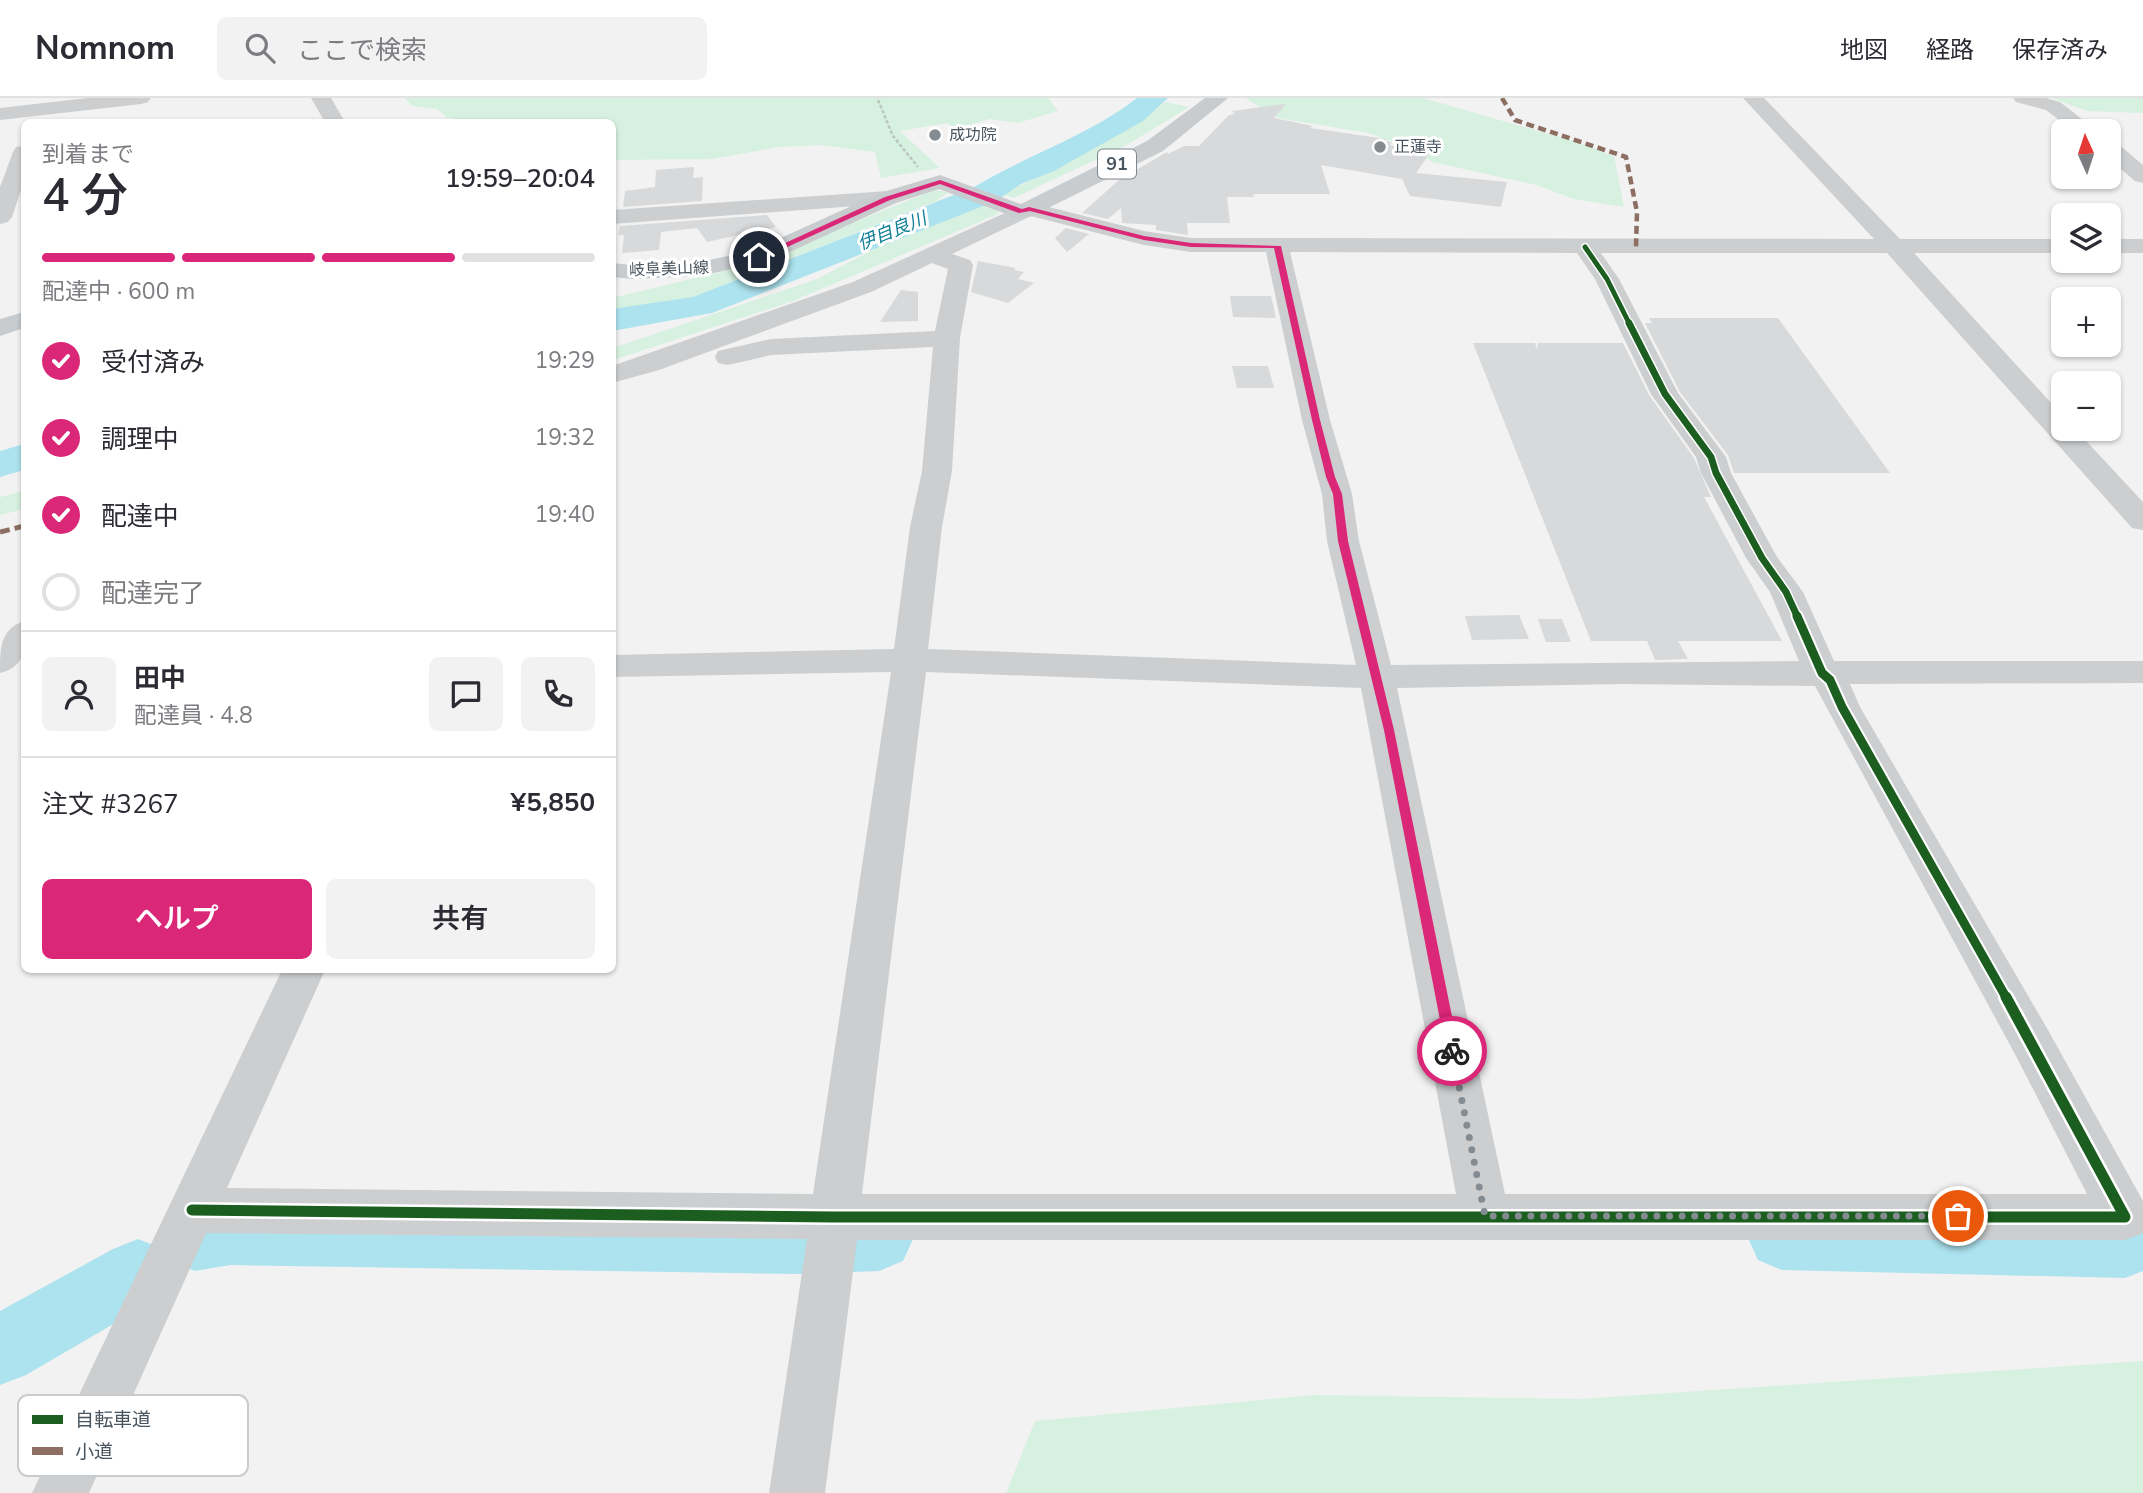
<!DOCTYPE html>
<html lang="ja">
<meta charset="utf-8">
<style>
:root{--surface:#fff;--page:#f2f2f3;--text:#2b2b33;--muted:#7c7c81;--line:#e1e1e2;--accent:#db2777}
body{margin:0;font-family:"Nunito Sans","Noto Sans JP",sans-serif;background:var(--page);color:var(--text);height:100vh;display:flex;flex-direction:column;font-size:26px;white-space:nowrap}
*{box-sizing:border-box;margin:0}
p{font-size:23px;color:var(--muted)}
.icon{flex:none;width:38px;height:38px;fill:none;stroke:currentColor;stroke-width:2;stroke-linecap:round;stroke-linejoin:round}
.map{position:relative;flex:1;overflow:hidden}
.sheet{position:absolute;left:21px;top:21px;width:595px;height:854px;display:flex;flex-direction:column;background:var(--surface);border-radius:10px;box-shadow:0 2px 5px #0004}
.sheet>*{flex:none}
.needle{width:46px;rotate:357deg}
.buttons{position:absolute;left:2051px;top:21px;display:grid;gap:14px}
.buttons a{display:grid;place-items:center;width:70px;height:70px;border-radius:10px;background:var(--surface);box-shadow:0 2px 5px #0004;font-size:35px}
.pin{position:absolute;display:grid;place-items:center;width:60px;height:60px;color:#fff;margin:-30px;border:4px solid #fff;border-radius:50%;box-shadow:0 2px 7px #0007}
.courier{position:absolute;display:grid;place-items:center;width:70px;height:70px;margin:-35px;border:5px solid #db2777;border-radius:50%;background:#fff;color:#222;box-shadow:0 2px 9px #0007}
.summary em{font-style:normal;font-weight:600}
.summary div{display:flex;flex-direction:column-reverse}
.summary{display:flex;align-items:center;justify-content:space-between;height:119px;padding:0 21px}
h1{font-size:46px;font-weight:600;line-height:52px}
.bar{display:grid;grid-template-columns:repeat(4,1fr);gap:10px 7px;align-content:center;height:84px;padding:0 21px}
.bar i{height:9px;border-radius:5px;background:var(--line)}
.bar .active{background:var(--accent)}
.bar p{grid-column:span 4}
.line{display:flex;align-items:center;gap:18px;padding:0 21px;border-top:2px solid var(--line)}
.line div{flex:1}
.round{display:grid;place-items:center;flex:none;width:74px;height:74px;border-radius:10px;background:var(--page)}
ol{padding:0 21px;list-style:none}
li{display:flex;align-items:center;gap:21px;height:77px}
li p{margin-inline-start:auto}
li .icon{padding:7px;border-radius:50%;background:var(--accent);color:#fff;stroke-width:4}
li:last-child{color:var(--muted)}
li i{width:38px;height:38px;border:4px solid var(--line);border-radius:50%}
.cta{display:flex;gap:14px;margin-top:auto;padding:14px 21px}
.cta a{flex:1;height:80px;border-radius:10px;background:var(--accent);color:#fff;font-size:28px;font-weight:600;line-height:80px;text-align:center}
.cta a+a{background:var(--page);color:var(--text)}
header{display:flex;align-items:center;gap:42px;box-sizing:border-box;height:98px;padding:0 35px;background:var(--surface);border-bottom:2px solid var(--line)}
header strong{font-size:33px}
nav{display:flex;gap:38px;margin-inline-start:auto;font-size:24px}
.search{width:490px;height:63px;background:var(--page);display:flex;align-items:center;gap:18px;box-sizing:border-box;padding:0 24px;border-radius:10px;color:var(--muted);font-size:26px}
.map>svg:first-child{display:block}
</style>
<header>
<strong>Nomnom</strong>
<div class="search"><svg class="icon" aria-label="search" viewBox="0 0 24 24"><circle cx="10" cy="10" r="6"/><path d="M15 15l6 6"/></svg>ここで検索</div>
<nav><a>地図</a><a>経路</a><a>保存済み</a></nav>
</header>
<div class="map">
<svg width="2143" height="1395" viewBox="0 0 2143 1395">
<rect width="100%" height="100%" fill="#f2f2f2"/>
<path fill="#d7f1e0" d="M405,0H1048L1058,13L1018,25L990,21L957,31L947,25L900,33L940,70L881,80L875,54L823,47L779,49L712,61L613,62L612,24H464L446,19L437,11L412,8Z
M1245,0H1423L1577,44L1614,58L1624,109L1574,101L1536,87L1432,64L1415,52L1369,35L1278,20Z
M2052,0H2143V15L2087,13Z
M1166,4L1189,9L1125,48L1014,100L1002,96C1060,69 1115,42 1166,4Z
M934,92L949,94L936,103L686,202L613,213L612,200L750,167Z
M977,104L998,113V116L793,203L613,262V250L817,181L882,147Z
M24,393V411L0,417V399Z
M2143,1263V1395H1006L1035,1323L1314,1297L1581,1301Z"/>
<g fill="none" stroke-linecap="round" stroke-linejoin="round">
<path fill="#ace3ee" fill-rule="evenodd" d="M1137,0H1168L1143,23L1054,73L1021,86L996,103L712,215L612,233V211L693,199L974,89C1025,58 1090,37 1137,0Z
M24,346V372L0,379V353Z
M230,1105L801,1112L879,1109L903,1119L913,1141L903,1163L879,1173L801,1176L230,1167L195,1173L171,1163L161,1141L171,1119L195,1109Z
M1782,1108L2125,1116L2143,1123V1173L2125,1180L1782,1172L1758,1162L1748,1140L1758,1118Z
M138,1141L163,1151L173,1174L163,1197L26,1277L0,1287V1213L113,1151Z"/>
</g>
<path fill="#d8d9da" d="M1286,6L1274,20L1313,28L1310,30L1386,41L1384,43L1392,44L1390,47L1430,55L1416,75L1507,84L1501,109L1410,98L1402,81L1321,67L1330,96H1253L1254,99H1227L1230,125H1187L1188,137L1156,132V127L1122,125L1121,110L1108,121L1082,115L1119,82L1167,54L1168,56L1184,48H1199L1229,17L1235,16L1232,13Z
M694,69L693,80L703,79L702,103L623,109L625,93L655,89L656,72Z
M767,117L776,129L707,144L697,130L661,134L659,152L622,155L624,137H618L620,128Z
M1066,130L1089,136L1067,154L1055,140Z
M978,163L1016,170L1014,172L1024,174L1018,181L1034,185L1008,205L971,194Z
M901,192L918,194V223L880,224Z
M1230,198H1271L1276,220L1233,219Z
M1649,220H1778L1890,375H1734L1728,357L1680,294L1645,225H1652Z
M1473,245H1535L1537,252L1538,245H1623L1649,297L1694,360L1711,399H1704L1782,543H1678L1688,561L1655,562L1647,543H1591Z
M1232,268H1268L1274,290H1237Z
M1519,517L1529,541L1472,542L1465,518Z
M1538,521H1562L1571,544H1546Z"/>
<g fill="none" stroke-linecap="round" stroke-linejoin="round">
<path stroke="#bac6c2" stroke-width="2.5" stroke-dasharray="3.5 2" stroke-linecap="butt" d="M878,2L893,38L918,69"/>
<path fill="#ccced0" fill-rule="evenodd" d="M88,0H151L148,4L141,6L0,22V10Z
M311,0H331L345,24H325Z
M1743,0H1764L1900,141H2063V155H1914L2063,318V331H2075L2143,404V432L2132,430L1887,155H1601L1619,181L1678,295L1726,359L1731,375L1777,459L1803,494L1834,563H2143V585L1850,586L1860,609L2048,932L2143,1103V1135L2125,1142H857L825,1395H769L807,1141L206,1135L89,1395H32L282,872H325L227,1090L813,1096L891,574L612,579V557L894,551L910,429L922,373L933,249L771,257L728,267L718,265L715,259L718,253L771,241L935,233L948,171L932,165L871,194L659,272L612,285V268L853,184L1029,104L1144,133L1191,140L1874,141ZM1031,118L1144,147L1191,154H1266L1302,322L1322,396L1327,443L1356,567L928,551L942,429L952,373L960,240L973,167L970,162L952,156ZM1290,154L1577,155L1595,181L1651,296L1696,359L1701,375L1746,460L1770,494L1799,563L1391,567L1359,443L1352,396L1330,322ZM926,574L1361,590L1456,1096H862ZM1623,586L1815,588L2016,958L2087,1096H1505L1397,590Z
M2013,0H2046L2060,4L2097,33H2074L2046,12L2016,4Z
M2109,44L2117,45L2143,67V85L2135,83L2109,61Z
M24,48V83L12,119L8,124L0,126V89L13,54L16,49Z
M888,93L896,95L899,100L896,105L612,126V112Z
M2109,141H2143V155H2109Z
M24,523C26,547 28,568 0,575C0,551 0,531 24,523Z"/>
<path fill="#c8cccf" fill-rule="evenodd" d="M1205,0H1228L1163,53L1030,119H1014L939,91L896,105L768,164L699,178L632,181L612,179V165L632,167L699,164L752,153L880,95L940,77L1021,106L1147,43Z
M24,214V230L0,238V221Z"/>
<path stroke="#8d6e63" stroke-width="4.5" stroke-dasharray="8 4.5" stroke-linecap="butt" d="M1502,0L1515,22L1626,59L1637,114L1636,149"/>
<path stroke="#8d6e63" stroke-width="5" stroke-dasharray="10 5" stroke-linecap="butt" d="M0,434L24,428"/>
<g stroke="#fff" stroke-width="8">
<path id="cycleway-far3" d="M1585,149L1607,181L1630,227"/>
</g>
<g stroke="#fff" stroke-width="10">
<path id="cycleway-far2" d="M1629,225L1665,296L1711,359L1716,375L1762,460L1786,494L1798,520"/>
</g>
<g stroke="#fff" stroke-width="13">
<path id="cycleway-far1" d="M1797,518L1822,575L1830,582L1842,609L2007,901"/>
</g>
<g stroke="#fff" stroke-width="16">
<path id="cycleway" d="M192,1112L833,1119H2125L2006,899"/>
</g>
<use href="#cycleway-far3" stroke="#1b5e20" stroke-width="5"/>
<use href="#cycleway-far2" stroke="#1b5e20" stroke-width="7"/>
<use href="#cycleway-far1" stroke="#1b5e20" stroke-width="9"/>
<use href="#cycleway" stroke="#1b5e20" stroke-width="11"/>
</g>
<path fill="#db2777" d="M940,82L1022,111L1029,109L1144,138L1191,145L1281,148L1320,322L1335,379L1342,396L1348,443L1394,632L1459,953L1457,957L1452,958L1446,953L1384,632L1338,443L1333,396L1326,379L1312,322L1274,150L1191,149L1144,142L1030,113L1019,115L940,86L890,102L761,161L755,159L885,99Z"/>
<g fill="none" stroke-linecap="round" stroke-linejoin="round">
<path stroke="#848c92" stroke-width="7" stroke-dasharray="0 12.6" d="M1452,953L1485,1118H1958"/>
</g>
<g fill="#848c92" stroke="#fff" stroke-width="2.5">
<circle cx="935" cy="37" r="7"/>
<circle cx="1380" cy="49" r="7"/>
</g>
<g text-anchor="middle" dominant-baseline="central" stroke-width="6" stroke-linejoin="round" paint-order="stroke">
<g font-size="16" fill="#49555f" stroke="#fff" text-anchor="start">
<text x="949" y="37">成功院</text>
<text x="1394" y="49">正蓮寺</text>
</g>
<g font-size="16" fill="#49555f" stroke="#fff">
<text transform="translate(669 171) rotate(-2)">岐阜美山線</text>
</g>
<rect fill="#fff" stroke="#80888f" stroke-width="2" x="1098" y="51.5" width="38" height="29" rx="5"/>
<g font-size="18" font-weight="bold" fill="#49555f">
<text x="1117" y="66">91</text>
</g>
<g font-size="18" font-style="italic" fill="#0e7e96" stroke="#fff">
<text transform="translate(892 133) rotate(-22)">伊自良川</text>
</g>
</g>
<rect x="18" y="1297" width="230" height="81" rx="10" fill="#fff" stroke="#c8cccf" stroke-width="2"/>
<rect x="32" y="1317" width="31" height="9" fill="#1b5e20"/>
<rect x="32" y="1349" width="31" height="8" fill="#8d6e63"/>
<g font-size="19" fill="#49555f">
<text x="75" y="1328">自転車道</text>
<text x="75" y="1360">小道</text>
</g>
</svg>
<div class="buttons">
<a><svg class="needle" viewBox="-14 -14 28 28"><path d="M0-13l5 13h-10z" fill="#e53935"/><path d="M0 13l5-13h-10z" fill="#7c7c81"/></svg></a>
<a><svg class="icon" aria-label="layers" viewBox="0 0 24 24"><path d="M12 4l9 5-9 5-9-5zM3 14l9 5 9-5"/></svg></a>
<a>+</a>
<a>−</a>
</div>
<div class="pin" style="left:1958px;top:1118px;background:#ea580c"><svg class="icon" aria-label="bag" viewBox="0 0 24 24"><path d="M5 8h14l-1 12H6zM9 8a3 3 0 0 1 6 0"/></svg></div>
<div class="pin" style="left:759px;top:159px;background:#1f2937"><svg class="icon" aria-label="home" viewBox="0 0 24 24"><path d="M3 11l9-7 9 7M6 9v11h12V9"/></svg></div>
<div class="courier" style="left:1452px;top:953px"><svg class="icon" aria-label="bike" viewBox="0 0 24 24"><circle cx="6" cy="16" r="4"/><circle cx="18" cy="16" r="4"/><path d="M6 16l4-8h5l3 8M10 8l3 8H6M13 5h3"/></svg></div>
<section class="sheet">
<div class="summary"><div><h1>4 分</h1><p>到着まで</p></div><em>19:59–20:04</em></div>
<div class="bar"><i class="active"></i><i class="active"></i><i class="active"></i><i></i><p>配達中 · 600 m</p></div>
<ol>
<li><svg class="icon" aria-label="check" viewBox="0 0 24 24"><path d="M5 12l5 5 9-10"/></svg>受付済み<p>19:29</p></li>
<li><svg class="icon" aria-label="check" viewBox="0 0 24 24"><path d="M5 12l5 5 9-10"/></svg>調理中<p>19:32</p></li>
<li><svg class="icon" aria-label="check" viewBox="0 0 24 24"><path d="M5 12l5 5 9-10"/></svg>配達中<p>19:40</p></li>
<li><i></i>配達完了</li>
</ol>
<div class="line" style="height:126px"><a class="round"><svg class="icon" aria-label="person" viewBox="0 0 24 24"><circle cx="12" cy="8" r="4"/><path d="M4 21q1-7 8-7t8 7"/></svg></a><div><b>田中</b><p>配達員 · 4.8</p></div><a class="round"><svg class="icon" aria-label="chat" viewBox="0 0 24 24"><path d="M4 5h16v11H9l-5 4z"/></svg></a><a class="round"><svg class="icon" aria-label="phone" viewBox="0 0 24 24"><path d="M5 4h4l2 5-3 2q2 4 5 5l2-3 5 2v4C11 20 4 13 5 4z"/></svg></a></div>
<div class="line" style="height:91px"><div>注文 #3267</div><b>¥5,850</b></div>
<div class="cta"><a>ヘルプ</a><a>共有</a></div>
</section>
</div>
